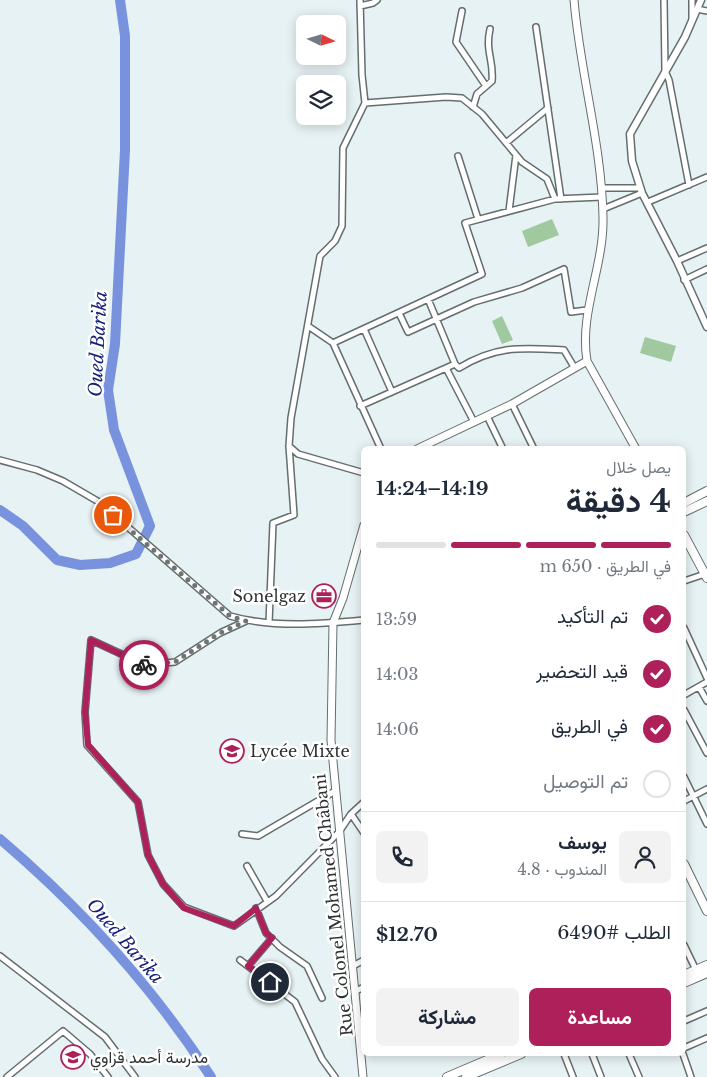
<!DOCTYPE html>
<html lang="ar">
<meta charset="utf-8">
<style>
:root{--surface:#fff;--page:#f2f2f3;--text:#1f2937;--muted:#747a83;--line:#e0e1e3;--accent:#ae205a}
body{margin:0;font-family:"Libre Baskerville",Vazirmatn,serif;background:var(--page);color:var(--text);direction:rtl;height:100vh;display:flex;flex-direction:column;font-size:19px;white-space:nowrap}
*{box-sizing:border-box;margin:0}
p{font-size:16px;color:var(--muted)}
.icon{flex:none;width:28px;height:28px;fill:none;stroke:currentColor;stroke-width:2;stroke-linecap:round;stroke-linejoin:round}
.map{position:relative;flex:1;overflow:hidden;direction:ltr}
.panel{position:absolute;left:361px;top:446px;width:325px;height:610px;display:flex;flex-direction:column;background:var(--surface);border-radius:8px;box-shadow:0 2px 12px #0003;direction:rtl}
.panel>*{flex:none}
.needle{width:32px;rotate:95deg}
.tools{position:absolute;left:296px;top:15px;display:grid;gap:10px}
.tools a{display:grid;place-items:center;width:50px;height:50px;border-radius:8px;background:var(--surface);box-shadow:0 2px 12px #0003;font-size:25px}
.pin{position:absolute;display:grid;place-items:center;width:42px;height:42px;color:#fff;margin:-21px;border:2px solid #fff;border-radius:50%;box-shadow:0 1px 5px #0007}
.courier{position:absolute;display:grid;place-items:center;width:50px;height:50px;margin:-25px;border:4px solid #ae205a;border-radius:50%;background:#fff;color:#222;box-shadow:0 1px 6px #0007}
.head em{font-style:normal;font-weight:700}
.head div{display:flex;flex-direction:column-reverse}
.head{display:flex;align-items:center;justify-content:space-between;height:85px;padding:0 15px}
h1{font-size:32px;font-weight:700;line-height:38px}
.bar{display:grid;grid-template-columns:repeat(4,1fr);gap:8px 5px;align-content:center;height:60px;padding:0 15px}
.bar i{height:6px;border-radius:4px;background:var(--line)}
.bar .on{background:var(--accent)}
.bar p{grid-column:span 4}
.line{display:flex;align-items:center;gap:12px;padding:0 15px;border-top:1px solid var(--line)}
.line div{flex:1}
.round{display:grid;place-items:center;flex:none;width:52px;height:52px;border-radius:8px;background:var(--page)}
ol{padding:0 15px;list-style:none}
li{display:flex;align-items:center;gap:15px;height:55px}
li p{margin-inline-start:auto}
li .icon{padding:5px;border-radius:50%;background:var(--accent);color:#fff;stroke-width:4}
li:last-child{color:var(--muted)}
li i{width:28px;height:28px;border:2px solid var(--line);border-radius:50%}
.button{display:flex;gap:10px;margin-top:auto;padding:10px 15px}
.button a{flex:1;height:58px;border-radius:8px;background:var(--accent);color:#fff;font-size:20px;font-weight:700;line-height:58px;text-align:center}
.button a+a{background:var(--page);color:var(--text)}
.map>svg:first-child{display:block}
</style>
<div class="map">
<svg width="707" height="1077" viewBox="0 0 707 1077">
<rect width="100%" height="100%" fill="#e7f2f4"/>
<path fill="#a0c99f" d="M552,219L559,235L528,247L522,231Z
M502,316L513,340L502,344L492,321Z
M645,337L676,346L671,362L640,353Z"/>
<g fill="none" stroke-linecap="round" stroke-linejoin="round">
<path stroke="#7992dd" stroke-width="10" d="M0,510L23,526L57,560L80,565L110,563L136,554L150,526L114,430L108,390L115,344L125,150V36L120,0
M0,839C81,908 153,987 211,1077"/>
<g stroke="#646e6f" stroke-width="8">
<path id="minor" d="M360,0L362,75L365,103
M664,0L665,71L669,80L689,185
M692,0V18
M360,6L373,3L377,0
M697,9L707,11
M462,11L456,42L486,86
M536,27L561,199
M473,107L477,94L492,81C494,60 485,52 490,29
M506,143L548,108
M458,156L478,219
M603,188H640
M648,202L707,177
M603,209L642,193
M509,211L516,155
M677,261L707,248
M684,280L707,269
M428,299L455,364
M399,313L408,332L474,302L522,288L564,269L571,312L587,310
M308,326L333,343L381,449
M364,329L392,392
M333,343L482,274L465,223L555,199
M446,368L455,364L459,368C497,345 521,348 564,350L574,367
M512,404L534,449
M360,406L446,368L474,422
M487,416L503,449
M289,446L298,454L364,473
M0,460L37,470L63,481L99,502L230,616C272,628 320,624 364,620
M684,581L705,574
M246,621L220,633L175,662L145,665L91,640L85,712L87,745L138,802L148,855L163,884L184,907L234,926L276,896L339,832L351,814L364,802
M269,623L273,523L294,515L289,446L291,418L320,256L335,241L342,226L343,148L365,103L446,97L462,98L482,114L522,162L547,179L555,199L602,197
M684,628L707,678
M699,687L707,701
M684,695L707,682
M684,710L707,753
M684,777L707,824
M684,801L707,789
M351,814L364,833
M242,834L258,836L335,791
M247,866L267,901
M256,908L266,933L280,947L307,966L322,998
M684,945L696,970
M0,956L105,1037L135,1077
M240,960L295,1002L322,1059L335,1077
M248,966L272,938
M353,966L364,960
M356,991L364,987
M684,1021L707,1011
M684,1048L707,1038
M564,1054L573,1077
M592,1054L601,1077
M629,1054L639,1077
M683,1054L691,1077
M7,1077L63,1031L90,1054L108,1077"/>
</g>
<g stroke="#646e6f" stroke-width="9">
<path id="tertiary" d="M701,0L685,37L630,134L632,161L642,193L677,261L707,327"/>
</g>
<g stroke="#646e6f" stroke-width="9">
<path id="secondary" d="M574,0C580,73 602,145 603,218C604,267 579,312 587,361L636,449
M417,449L512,404L587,361
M363,1077L331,740L333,623L343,598L364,525"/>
</g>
<g stroke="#646e6f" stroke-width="10">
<path id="primary" d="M684,503L707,491
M684,512L707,501
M684,535L707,578
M684,864L707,911
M684,975L707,965
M684,983L707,973
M447,1077L501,1054
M466,1077L521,1054"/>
</g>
<use href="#minor" stroke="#fff" stroke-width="5"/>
<use href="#tertiary" stroke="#fff" stroke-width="6"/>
<use href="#secondary" stroke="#fff" stroke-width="7"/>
<use href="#primary" stroke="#fff" stroke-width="8"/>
</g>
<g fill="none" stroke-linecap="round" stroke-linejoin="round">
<path stroke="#6e7575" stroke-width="5" stroke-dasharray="0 9" d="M113,515L230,616L246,621L220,633L175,662L144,665"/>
<path stroke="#ae205a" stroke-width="6" d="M144,665L91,640L85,712L88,745L138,802L148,855L163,884L184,908L234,926L256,908L266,933L272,938L248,966L270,982"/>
</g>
<defs>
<g id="office-ring" transform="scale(1.25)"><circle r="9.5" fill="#fff" stroke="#ae205a" stroke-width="1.5"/><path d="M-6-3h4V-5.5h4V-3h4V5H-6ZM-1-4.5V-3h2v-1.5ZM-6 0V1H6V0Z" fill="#ae205a"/></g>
<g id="school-ring" transform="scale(1.25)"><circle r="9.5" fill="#fff" stroke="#ae205a" stroke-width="1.5"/><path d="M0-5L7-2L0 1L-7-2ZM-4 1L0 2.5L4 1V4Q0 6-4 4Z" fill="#ae205a"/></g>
</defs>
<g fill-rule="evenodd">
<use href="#office-ring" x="324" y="596"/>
<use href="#school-ring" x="232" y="751"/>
<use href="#school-ring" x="73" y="1057"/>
</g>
<g text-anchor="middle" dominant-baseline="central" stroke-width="5" stroke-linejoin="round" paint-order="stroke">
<g font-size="16" fill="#2d3131" stroke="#fff" text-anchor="start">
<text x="306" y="596" text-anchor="end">Sonelgaz</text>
<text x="250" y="751">Lycée Mixte</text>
<text x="90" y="1057">مدرسة أحمد قراوي</text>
</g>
<g font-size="16" fill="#2d3131" stroke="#fff">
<text transform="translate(333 905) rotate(-96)">Rue Colonel Mohamed Châbani</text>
</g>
<g font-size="18" font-style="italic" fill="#141f75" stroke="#fff">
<text transform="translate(98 344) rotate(-87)">Oued Barika</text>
<text transform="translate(125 941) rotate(49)">Oued Barika</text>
</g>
</g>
</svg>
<div class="tools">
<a><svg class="needle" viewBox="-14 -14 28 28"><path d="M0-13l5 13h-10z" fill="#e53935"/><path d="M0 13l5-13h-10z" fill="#747a83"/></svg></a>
<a><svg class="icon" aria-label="layers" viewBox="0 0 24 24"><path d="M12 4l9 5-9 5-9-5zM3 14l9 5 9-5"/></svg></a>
</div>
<div class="pin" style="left:113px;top:515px;background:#ea580c"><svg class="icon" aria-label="bag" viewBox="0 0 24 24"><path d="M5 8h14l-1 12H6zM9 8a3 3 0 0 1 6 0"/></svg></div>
<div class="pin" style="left:270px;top:982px;background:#1f2937"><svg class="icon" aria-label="home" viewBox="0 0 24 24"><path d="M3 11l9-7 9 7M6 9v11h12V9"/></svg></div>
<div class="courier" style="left:144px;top:665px"><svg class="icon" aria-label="bike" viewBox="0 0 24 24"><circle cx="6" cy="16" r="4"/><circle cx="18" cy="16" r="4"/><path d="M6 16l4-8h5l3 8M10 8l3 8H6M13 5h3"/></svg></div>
<section class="panel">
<div class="head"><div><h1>4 دقيقة</h1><p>يصل خلال</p></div><em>14:19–14:24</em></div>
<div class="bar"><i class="on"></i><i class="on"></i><i class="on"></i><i></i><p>في الطريق · 650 m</p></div>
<ol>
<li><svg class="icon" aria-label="check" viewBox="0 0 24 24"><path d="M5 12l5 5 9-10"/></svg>تم التأكيد<p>13:59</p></li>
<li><svg class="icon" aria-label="check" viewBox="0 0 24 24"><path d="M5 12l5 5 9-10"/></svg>قيد التحضير<p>14:03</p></li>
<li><svg class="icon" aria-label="check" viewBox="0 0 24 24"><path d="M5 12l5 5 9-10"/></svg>في الطريق<p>14:06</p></li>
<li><i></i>تم التوصيل</li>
</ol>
<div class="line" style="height:90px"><a class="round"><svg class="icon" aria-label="person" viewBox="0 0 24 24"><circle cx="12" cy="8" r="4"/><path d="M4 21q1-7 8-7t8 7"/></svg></a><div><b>يوسف</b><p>المندوب · 4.8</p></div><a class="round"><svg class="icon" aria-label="phone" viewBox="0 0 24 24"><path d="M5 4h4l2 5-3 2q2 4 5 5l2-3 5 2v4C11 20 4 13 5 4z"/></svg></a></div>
<div class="line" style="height:65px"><div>الطلب #6490</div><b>$12.70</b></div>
<div class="button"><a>مساعدة</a><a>مشاركة</a></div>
</section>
</div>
